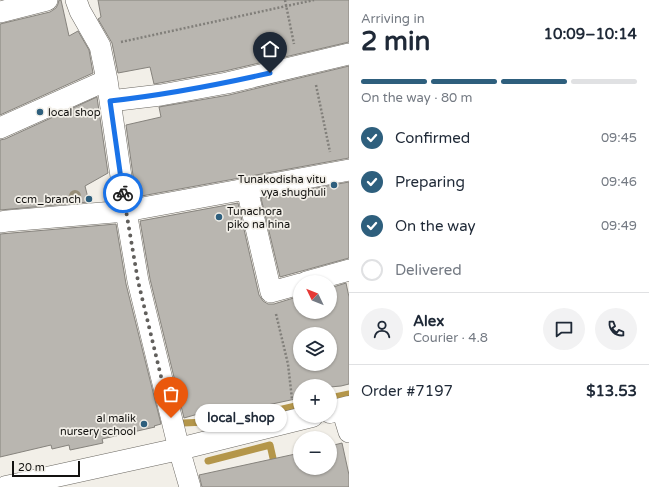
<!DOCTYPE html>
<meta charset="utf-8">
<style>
:root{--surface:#fff;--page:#f2f2f3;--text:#1f2937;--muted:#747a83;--line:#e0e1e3;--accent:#2e5f7d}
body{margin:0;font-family:"Varela Round",sans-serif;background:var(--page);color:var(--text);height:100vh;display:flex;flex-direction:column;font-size:15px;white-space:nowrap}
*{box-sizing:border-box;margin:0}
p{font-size:13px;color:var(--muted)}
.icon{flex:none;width:22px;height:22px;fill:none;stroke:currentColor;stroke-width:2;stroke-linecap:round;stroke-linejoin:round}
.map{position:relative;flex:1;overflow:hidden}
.side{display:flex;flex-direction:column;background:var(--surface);width:300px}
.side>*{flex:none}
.needle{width:26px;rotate:313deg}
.fabs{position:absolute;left:293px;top:275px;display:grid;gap:8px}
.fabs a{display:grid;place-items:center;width:44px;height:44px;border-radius:50%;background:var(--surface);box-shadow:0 1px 3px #0004;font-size:20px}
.scale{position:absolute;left:12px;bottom:10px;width:68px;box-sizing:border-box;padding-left:4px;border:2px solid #131210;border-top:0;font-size:11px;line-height:14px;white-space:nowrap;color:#131210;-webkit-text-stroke:3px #f2efe8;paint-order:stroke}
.pin{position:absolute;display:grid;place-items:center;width:34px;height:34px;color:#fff;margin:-41px -17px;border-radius:50% 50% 50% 0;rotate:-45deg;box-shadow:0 0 4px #0007}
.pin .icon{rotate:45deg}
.courier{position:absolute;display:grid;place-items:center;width:40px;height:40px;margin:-20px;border:3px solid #1a73e8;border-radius:50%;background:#fff;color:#222;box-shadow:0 1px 5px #0007}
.bubble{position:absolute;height:28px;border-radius:14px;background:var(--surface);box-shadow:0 1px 3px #0004;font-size:13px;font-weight:700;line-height:28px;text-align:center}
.overview em{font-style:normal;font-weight:700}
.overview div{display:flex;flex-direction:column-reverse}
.overview{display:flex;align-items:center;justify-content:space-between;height:68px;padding:0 12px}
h1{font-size:26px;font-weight:700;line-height:30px}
.bar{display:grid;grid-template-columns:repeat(4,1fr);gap:6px 4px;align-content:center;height:48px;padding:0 12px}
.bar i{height:5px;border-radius:3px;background:var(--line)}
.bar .active{background:var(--accent)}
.bar p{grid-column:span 4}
.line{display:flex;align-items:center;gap:10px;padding:0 12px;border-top:1px solid var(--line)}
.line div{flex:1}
.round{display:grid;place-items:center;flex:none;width:42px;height:42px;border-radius:21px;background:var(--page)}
ol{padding:0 12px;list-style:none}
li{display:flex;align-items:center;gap:12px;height:44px}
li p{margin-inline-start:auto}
li .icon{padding:4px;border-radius:50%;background:var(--accent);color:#fff;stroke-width:4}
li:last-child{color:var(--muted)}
li i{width:22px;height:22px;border:2px solid var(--line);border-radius:50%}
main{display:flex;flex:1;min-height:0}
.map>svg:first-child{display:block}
</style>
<main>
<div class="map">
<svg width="349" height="487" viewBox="0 0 349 487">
<rect width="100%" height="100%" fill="#f2efe8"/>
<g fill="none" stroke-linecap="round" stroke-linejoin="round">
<path stroke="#b4964a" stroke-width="7" d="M330,398L349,394
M183,423L207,422L232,416L274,411L300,405
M208,461L270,445L275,467"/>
</g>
<path fill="#b9b6b0" stroke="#86837d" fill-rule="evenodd" d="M59,0H61L69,36L78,31L89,50L93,73L0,115V24L50,12L56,8L58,4Z
M98,0H349V42L225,71L154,84L150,67L118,73L112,43L98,19L101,17Z
M349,66V158L136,197L126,125L161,117L159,107L229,95Z
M97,97L108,173L85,186L89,202L0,210V140L5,139Z
M349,182V258L280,277L261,198Z
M238,203L259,295L263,301L268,304H274L300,296V312H330V288L346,283L349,297V384L341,386L330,387L300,386V398L221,415L219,408L184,418L150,279L140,221ZM300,334H330V364H300Z
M116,224L126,284L161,424L154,426L155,427L102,439L103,443L70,450L69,445L52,449L51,445L0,457V234Z
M342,443L349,475V487H202L199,475L300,453V468H330V446Z"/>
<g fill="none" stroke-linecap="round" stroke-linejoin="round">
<g stroke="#6b6862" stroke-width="22">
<path id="street" d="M76,0L80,11L100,46L107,80L126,211L138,281L179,449L190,487
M0,12L47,0
M110,101L161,95L227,83L349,54
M0,128L107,80
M247,189L271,292L300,284
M0,222L7,221L126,211L349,170
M306,282L349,270
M342,409L349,432"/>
</g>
<g stroke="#6b6862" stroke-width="23">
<path id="secondary" d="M330,412L349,407
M6,487L179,449L312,416"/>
</g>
<path stroke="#817f7a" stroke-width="2.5" stroke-dasharray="2 2" stroke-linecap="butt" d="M285,0L294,44
M121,42L314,0
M316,85L330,152
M276,314L288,364L292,399"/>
<use href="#street" stroke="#fff" stroke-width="21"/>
<use href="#secondary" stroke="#fff" stroke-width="22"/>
</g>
<circle fill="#978e78" cx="75" cy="196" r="6"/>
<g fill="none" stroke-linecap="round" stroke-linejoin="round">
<path stroke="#615f5c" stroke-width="4" stroke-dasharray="0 7.2" d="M123,193L138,281L171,418"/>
<path stroke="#1a73e8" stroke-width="5" d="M123,193L110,101C164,95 217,85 270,73"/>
</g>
<g fill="#2e5f7d" stroke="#f2efe8" stroke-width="1.5">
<circle cx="40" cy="112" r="4"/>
<circle cx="334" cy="185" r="4"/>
<circle cx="89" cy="199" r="4"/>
<circle cx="219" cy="217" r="4"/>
<circle cx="144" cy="424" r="4"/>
</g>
<g text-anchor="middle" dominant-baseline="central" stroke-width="3.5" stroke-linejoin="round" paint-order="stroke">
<g font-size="11" fill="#131210" stroke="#f2efe8" text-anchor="end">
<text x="48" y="112" text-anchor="start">local shop</text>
<text x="326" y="179">Tunakodisha vitu<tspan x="326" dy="13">vya shughuli</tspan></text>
<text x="81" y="199">ccm_branch</text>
<text x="227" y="211" text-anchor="start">Tunachora<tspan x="227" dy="13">piko na hina</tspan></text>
<text x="136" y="418">al malik<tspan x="136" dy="13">nursery school</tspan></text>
</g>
</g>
</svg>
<div class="fabs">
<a><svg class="needle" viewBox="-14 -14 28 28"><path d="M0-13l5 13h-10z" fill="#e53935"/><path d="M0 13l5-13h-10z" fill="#747a83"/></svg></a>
<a><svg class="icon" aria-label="layers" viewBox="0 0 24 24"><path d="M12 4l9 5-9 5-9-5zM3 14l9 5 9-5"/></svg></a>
<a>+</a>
<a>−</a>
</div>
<div class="scale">20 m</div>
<div class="pin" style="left:171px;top:418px;background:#ea580c"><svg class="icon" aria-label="bag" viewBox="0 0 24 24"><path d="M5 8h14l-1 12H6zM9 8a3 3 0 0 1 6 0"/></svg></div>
<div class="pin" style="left:270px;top:73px;background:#1f2937"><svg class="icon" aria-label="home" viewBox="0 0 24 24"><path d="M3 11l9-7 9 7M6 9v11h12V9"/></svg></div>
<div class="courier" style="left:123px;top:193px"><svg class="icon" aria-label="bike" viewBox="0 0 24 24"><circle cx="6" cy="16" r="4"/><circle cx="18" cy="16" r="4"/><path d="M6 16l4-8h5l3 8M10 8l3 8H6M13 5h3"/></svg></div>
<div class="bubble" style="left:195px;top:404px;width:92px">local_shop</div>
</div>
<section class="side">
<div class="overview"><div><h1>2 min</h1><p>Arriving in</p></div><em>10:09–10:14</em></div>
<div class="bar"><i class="active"></i><i class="active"></i><i class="active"></i><i></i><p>On the way · 80 m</p></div>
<ol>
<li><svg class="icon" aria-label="check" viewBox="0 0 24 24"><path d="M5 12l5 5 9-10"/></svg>Confirmed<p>09:45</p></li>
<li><svg class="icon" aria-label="check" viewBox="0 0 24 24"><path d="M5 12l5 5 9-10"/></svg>Preparing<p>09:46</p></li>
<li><svg class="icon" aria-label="check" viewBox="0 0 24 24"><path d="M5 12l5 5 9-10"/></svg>On the way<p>09:49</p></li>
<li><i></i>Delivered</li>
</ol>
<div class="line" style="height:72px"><a class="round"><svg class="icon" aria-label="person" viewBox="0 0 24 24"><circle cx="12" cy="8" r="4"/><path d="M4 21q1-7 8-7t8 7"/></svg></a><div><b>Alex</b><p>Courier · 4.8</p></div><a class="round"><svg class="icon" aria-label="chat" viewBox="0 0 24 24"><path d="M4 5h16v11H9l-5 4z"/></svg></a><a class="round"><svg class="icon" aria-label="phone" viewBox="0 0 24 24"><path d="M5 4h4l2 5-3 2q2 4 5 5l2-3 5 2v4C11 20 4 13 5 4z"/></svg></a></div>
<div class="line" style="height:52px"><div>Order #7197</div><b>$13.53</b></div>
</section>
</main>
